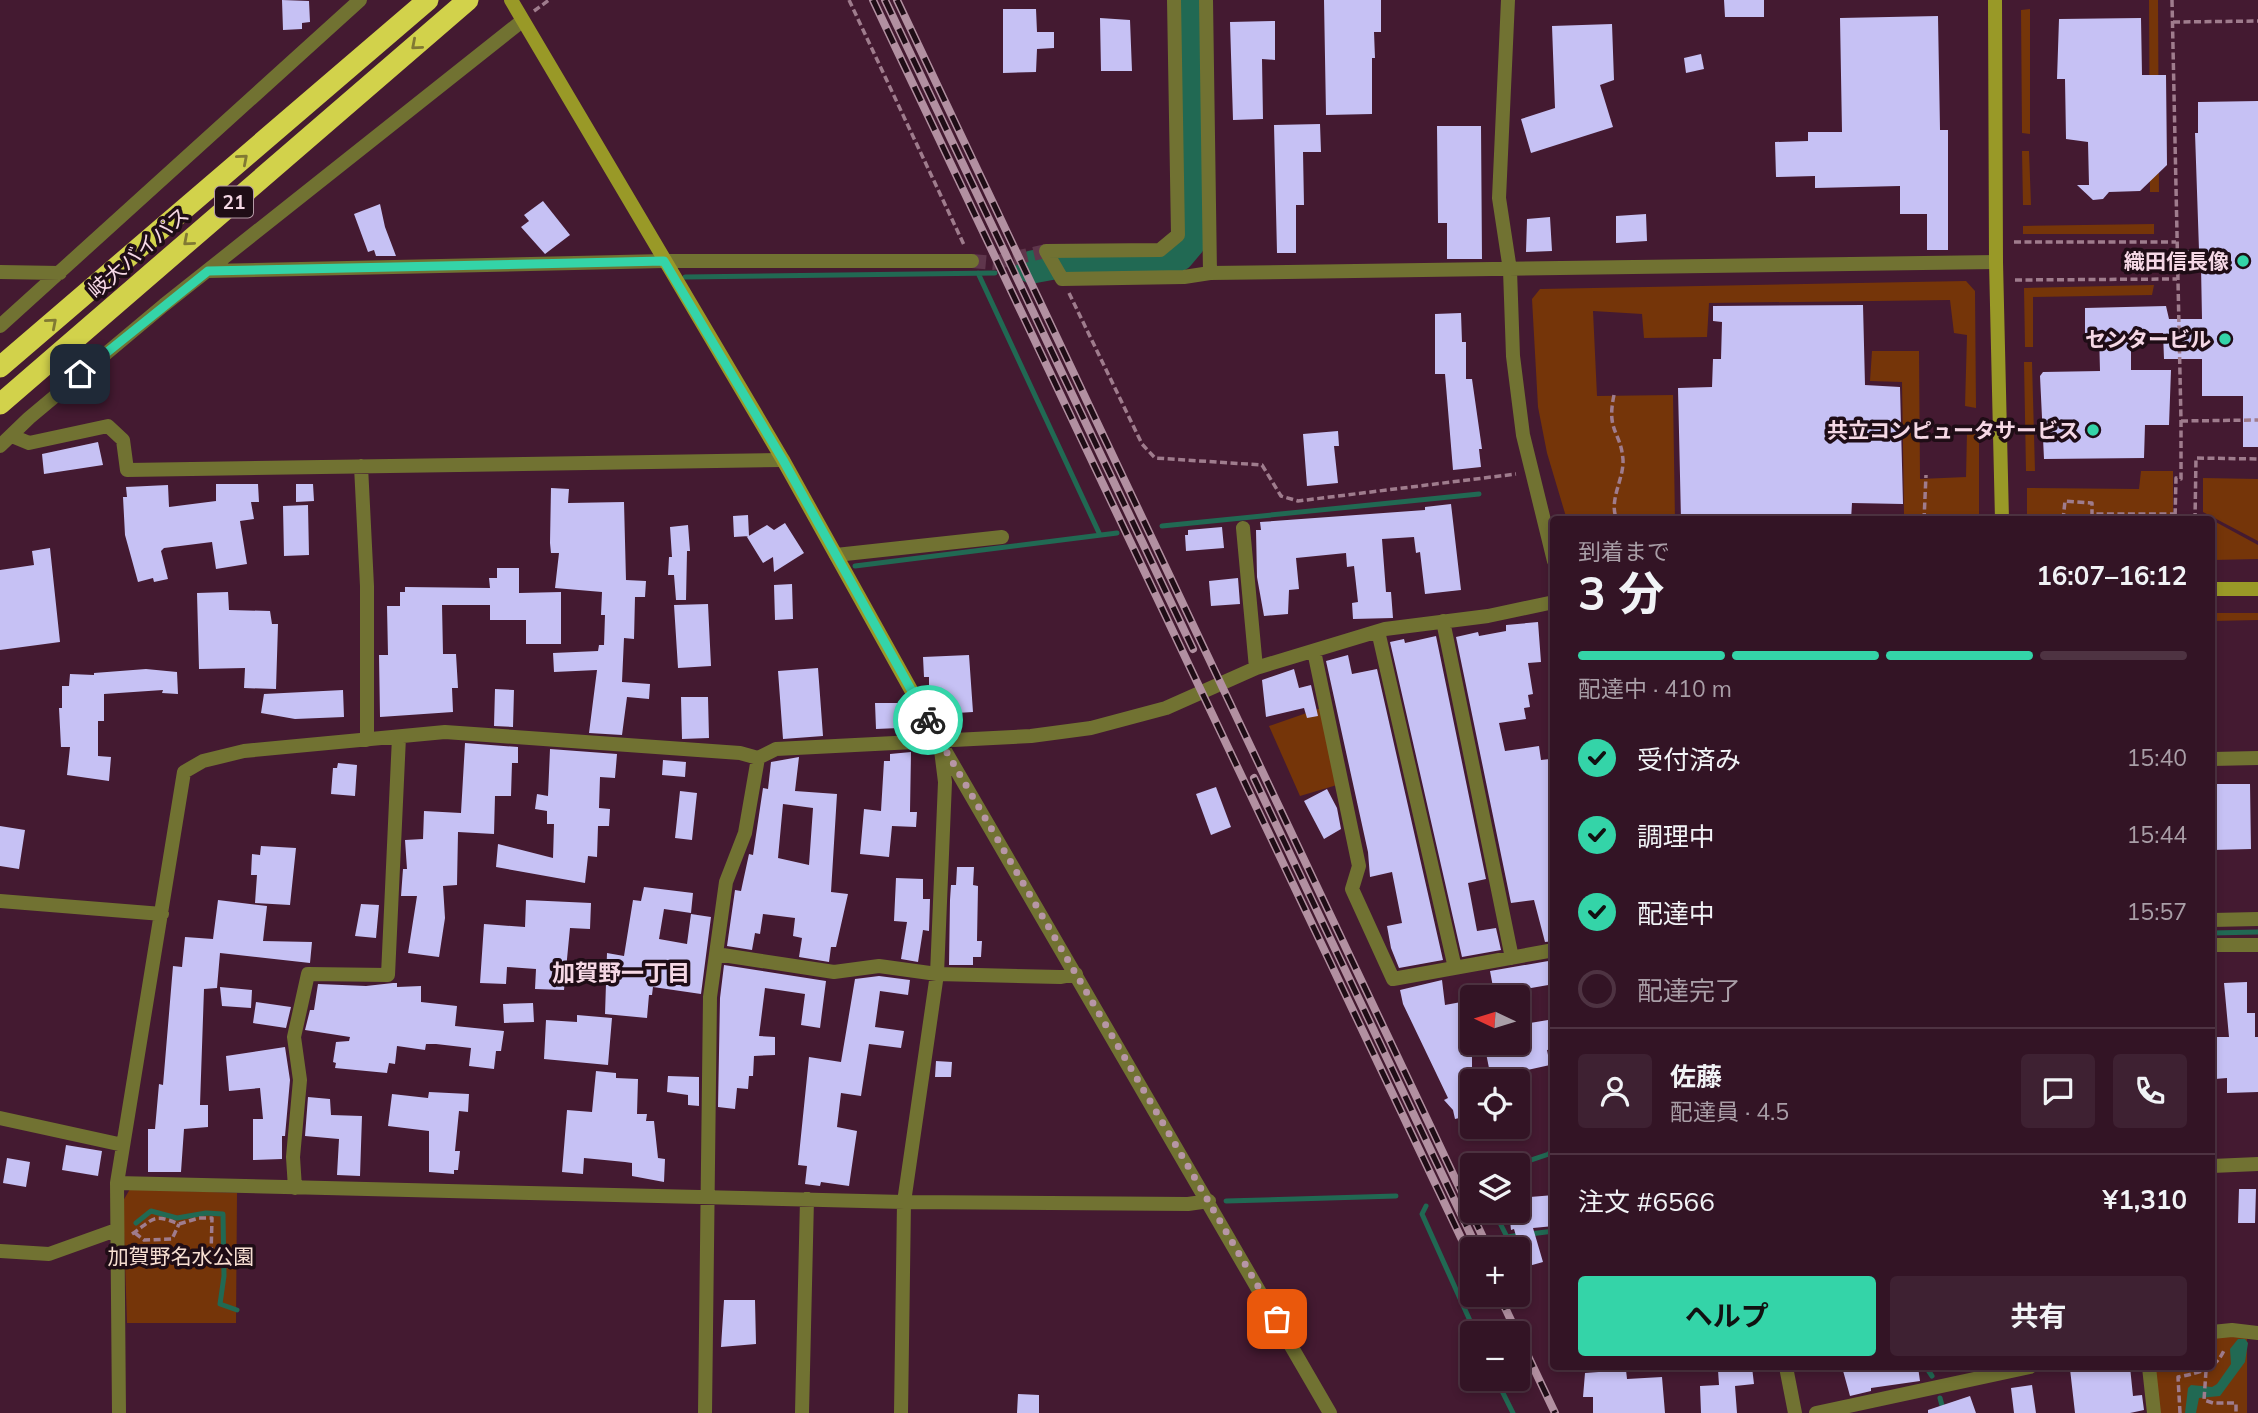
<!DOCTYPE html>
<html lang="ja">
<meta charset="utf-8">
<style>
:root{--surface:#331425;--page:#3e2132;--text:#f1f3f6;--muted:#a99ea7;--line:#4e3342;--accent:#34d4a8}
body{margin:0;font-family:Mulish,"Noto Sans JP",sans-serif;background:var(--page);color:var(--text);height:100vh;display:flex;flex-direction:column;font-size:26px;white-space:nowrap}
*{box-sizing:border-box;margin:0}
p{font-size:23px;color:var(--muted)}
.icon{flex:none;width:38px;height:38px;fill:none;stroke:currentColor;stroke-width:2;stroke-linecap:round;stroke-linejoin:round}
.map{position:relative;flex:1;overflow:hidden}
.drawer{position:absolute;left:1550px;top:516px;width:665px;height:854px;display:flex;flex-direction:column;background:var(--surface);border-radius:7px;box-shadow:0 4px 10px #0003,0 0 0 2px var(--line)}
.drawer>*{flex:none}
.needle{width:46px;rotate:274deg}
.buttons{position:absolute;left:1460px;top:985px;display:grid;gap:14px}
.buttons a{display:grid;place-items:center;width:70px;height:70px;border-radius:7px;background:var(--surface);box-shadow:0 4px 10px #0003,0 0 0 2px var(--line);font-size:35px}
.pin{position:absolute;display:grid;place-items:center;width:60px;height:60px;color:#fff;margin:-30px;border-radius:14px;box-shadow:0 4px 10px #0006}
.courier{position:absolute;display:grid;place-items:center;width:70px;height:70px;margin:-35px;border:5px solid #34d4a8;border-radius:50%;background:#fff;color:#222;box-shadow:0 2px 9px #0007}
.overview em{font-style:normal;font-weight:700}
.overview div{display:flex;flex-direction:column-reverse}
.overview{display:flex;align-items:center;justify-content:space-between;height:119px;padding:0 28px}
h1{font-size:46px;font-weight:700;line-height:52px}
.bar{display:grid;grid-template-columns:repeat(4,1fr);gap:10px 7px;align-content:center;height:84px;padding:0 28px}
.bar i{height:9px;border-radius:5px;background:var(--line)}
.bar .on{background:var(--accent)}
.bar p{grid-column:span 4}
.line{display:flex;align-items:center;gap:18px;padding:0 28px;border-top:2px solid var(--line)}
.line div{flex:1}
.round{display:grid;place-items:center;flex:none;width:74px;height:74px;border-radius:7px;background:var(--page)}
ol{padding:0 28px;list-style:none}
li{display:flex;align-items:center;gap:21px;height:77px}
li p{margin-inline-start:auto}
li .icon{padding:7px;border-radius:50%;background:var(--accent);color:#111;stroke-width:4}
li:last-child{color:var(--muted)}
li i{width:38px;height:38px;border:4px solid var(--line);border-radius:50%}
.primary-button{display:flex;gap:14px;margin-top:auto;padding:14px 28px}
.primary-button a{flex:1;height:80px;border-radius:7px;background:var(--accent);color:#111;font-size:28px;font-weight:700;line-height:80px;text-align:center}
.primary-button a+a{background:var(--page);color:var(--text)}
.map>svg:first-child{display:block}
</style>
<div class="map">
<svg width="2258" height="1413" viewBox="0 0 2258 1413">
<rect width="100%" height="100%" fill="#441a31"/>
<path fill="#753509" d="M2149,0H2158L2159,192H2150Z
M2030,9V134L2022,133L2021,10Z
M2022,151H2029L2031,205H2023Z
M2154,224V234H2023V226Z
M1966,281L1975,291L1976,408L1965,406L1967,335L1954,333L1950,300L1709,303L1707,337L1644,338L1642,314L1593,311L1597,396L1673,395L1675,520H1567L1547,453L1538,407L1532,299L1540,289Z
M2154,285L2152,295L2033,297V347H2025L2024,288Z
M1872,351H1919L1920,479L1966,477L1967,432L1979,434V520H1870L1871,517L1904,514L1902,382L1870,381Z
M2024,362H2032L2035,471H2026Z
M2141,471H2173V520H2027V488L2139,489Z
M2203,478L2258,479V541L2203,512Z
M2212,520L2258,545V559L2212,560Z
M2212,613H2258V620L2212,621Z
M1321,708L1337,785L1300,796L1269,726Z
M130,1189L237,1193L236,1323H127L123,1201Z
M2225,1334L2247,1338V1413H2160L2155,1367H2212V1337Z"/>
<path fill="#216953" d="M2238,1339H2245L2248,1343L2245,1362L2220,1396L2199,1398L2196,1413H2185L2188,1388L2191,1385L2212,1387L2217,1384L2231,1364L2230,1349Z"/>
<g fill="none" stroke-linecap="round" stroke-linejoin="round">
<path stroke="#216953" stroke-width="5" d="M978,273L1100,535
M685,277L995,273
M1162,526L1479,494
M855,566L1117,533
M2212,933L2258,932
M1513,1166L1549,1154L1554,1145
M1464,1175L1472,1173
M1226,1201L1396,1196
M1426,1206L1422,1214L1476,1334
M1494,1211L1507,1237L1520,1235
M136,1223L151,1211L177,1218L206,1213L223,1214L224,1276L220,1304L237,1310
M1530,1234L1554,1231
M1926,1367L1932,1376
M1496,1379L1513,1413
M1940,1398L1944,1413"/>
<path stroke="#216953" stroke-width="33" d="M1032,267L1059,262L1162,263L1178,255L1189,242L1193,230L1189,0"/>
</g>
<path fill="#c6c1f4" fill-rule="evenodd" d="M282,0L309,1L310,22L302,23V29L283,30Z
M1324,0H1381V32H1374L1375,58H1372V114L1326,115Z
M1724,0H1764V17H1725Z
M1003,9H1036L1037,32H1054V48L1037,49L1036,72L1003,73Z
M1938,16L1940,130H1948V250H1927V214H1900V186L1815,188V176L1776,177L1775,142L1808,141V132H1842L1840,18Z
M1100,18L1130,20L1132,71H1101Z
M2141,18L2142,75H2166L2167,165L2140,191L2109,192L2103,199L2093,200L2077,185H2089L2088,142L2066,139L2065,79H2057L2059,19Z
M1275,21V60L1262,59L1263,119L1233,120L1230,22Z
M1612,24L1614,80L1600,85L1613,127L1531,153L1521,119L1555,108L1552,26Z
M1701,54L1704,69L1686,73L1684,58Z
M2258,101V447H2243V396H2202V359H2164L2163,333H2131V370H2171L2169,425H2145L2144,458L2044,459L2040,376L2043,372L2100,371L2099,333H2085V308L2166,306L2169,319H2202L2201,266L2183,267V250H2199L2195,133H2198V102Z
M1320,124L1321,152H1303L1304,205H1296V253H1277L1274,125Z
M1437,126H1481L1482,259H1447V223H1438Z
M543,201L570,235L545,254L521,227L529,221L524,215Z
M380,204L385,227L396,256H376L374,250L368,252L354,214Z
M1646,214L1647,241L1616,243V216Z
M1550,217L1552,251L1526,252L1527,219Z
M1863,305L1865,385L1900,387L1903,504L1852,503L1851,520H1681L1678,388L1712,387L1713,359H1721L1722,322L1713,321V306Z
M1461,313L1462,342H1466V379H1472L1482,449H1479L1481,467L1453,470L1445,374H1435V314Z
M1338,431L1339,446H1334L1338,483L1307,486L1303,434Z
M98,442L103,465L44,474L42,454Z
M216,484H258L259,502H251L254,519L240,521L247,564L216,569L212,542L164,548L161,551L168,579L154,582L153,578L138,582L125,535L123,497H127L126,487L168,485L169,507L216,501Z
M296,484H313L314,501L296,502Z
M551,488L569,489L568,503L624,502L626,580L646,581L645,597H635L634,639L624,638L622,682L650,684L649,699L627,697L622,735L589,733L597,670L554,672L553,653L598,651L599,645H604L605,615H601L602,592L555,588L559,553H551L550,543Z
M1451,504L1461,590L1425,594L1420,552L1416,553L1414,537L1382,539L1386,592H1391L1393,618L1353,619L1352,603L1358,602L1354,566L1347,567L1346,553L1296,558L1299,589L1289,590L1288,614L1264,616L1257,577L1256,530H1261L1260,522L1425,510V507Z
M308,505L309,555L284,556L283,506Z
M748,515L749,536L734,537L733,516Z
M785,523L804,553L774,572L773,557L763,563L747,537L767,525L774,530Z
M688,525L690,551H687L686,600H676L674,575H668L669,557H672L670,527Z
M1222,527L1224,548L1186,551L1185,535H1188V530Z
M50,548L60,642L0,650V570L34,565L32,551Z
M497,568H519V593L561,592V644H526V620H490V605H442L443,654H456L458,688H452L453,712L380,717L379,655H388L387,606H400V592H405V587L490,588L489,578H497Z
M1238,578L1240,604L1211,606L1209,581Z
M792,584L793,619L775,620L774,585Z
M228,592L229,610L270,611L272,624H278L276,689L244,688L245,668L199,669L197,593Z
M708,604L711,666L678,668L674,605Z
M1538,622L1541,662L1528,663L1533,694L1528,695L1530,707L1524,708L1526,719L1499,723L1505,751L1539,746L1541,760L1550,759L1554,777V941L1545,942L1534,900L1511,903L1456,637L1478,632L1479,636L1506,631V625Z
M1436,636L1486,879L1468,883L1477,931L1496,928L1501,950L1462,957L1390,642L1404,639L1405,643Z
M969,655L973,712L941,714L938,689L929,690V677H924L923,657Z
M1348,655L1352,674L1377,669L1443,960L1399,968L1391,948L1387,926L1402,923L1392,872L1370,877L1368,852L1326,661Z
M818,668L823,736L783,739L778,671Z
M146,669L177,672L178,694L162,693L163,690L104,694V721H98V756L111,757L109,781L67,775L70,747H61L59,708H62V686H69L70,674L94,675V673Z
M1294,669L1299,688L1311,685L1318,716L1307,718L1304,708L1266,717L1262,680Z
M495,689L514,690L513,727L494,726Z
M343,690L344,717L295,719L261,713L264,694Z
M681,697H708L709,738L682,739Z
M875,703H898L899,728L876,729Z
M465,743L518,747V763H512L511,796H495L494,834L458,832L457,885L443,886L445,918L439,957L408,953L417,896H401L403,869H407L405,840L423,839L424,811L461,813Z
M550,749L617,754L615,778L600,777L599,808L610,809L609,826H598L597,857L588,856L585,883L496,867L498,844L553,858L554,824H547V811L535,809L537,794L548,796Z
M911,752L910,812H917L916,827L892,826L889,857L860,854L864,809L881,811L884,761H890V754Z
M799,757L795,791L837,794L831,892L848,894L836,947H831L829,962L799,957L802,938L793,936L795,918L763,914L760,934L755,933L752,950L727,946L735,890L741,891L749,854L753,855L763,788L768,789L771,762ZM783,804L813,808L809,865L778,858Z
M663,760L686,762L685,777L662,775Z
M338,763L357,765L355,796L331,794L333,768H337Z
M2212,784H2250L2251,849L2212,850Z
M1216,787L1231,827L1211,835L1196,794Z
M1327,789L1337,808L1341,829L1324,839L1304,801Z
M680,791L697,793L692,840L675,838Z
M0,826L25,830L19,869L0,866Z
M261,846L296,848L290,905L255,903L257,875H251L252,854L260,855Z
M957,867H974L973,885L978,886L977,941H982L981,957H973V965H949L950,900L951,885H956Z
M896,878L923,879V899H930L929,931L923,930L918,962L901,959L907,922L894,921Z
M644,887L693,893L691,913L664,909L659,939L687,944L691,914L711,917L701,994L653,987L652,995H649L647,1018L605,1014L607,953L624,956L633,900L641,901Z
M218,900L267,906L263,941L312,942L310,963L220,953L217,988L204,989L200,1105H208V1127L184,1129L181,1172H148V1129H155L159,1084L163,1085L173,966L182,967L185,937L213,939Z
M526,900L591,903L590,929L570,928L564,990L535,989L536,969L507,967L506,984L480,983L484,924L525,927Z
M361,904L379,905L376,938L355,936Z
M1554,960V984L1519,990L1520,996L1526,995L1530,1023L1554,1019V1049L1547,1050L1550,1065L1491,1078L1484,1043H1517V998H1495L1490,971Z
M724,965L826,981L820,1028L801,1025L805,994L765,988L759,1036L775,1037V1055L754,1056L753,1076H749L748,1089L737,1088L735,1109L718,1107L720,998Z
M879,976L910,980L908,995L880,991L875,1027L904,1031L901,1048L869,1044L861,1096L841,1093L837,1127L857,1131L849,1186L821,1182L820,1186L805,1184L807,1166L798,1165L809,1057L841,1062L855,979Z
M1442,980L1445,1005L1472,1000V1115L1455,1119L1453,1110L1444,1100L1448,1098L1403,1004L1400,990Z
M2247,982V1013H2255V1037H2258V1092L2227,1093V1078L2215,1079L2213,1037H2229L2224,983Z
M393,983H397V987L421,986V1002L457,1006L455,1026L504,1031L501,1051H496L494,1069L469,1066L471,1048L436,1044H426L425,1050L397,1046L395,1064L389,1063L387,1073L335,1068L336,1063L333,1062L336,1042L349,1041L350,1037L305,1030L310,1010H314L318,984L366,986Z
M220,987L252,990L251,1008L222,1006Z
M256,1002L291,1007L286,1028L253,1023Z
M533,1003L534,1022L504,1023L503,1004Z
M577,1015L612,1018L608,1065L544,1059L546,1020L577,1022Z
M285,1047L290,1080L285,1136H282V1159L253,1160V1119H263L260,1088L229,1091L226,1056Z
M936,1061L952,1062L951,1077H935Z
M596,1071L616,1073V1078L638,1079L637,1114H647L646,1121H654L658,1158L665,1159L664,1182L632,1176V1163L625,1162L584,1158L583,1174L562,1172L567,1110L592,1112Z
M668,1076L699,1077V1106L688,1105V1095L667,1092Z
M429,1092L469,1094L468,1112L459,1111L455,1151H460L458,1170H454V1174L429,1172V1131L388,1126L392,1094L428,1098Z
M308,1097L330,1099L331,1115L362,1116L360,1176L337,1175L339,1139L305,1136Z
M66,1145L102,1151L98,1176L62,1170Z
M7,1158L30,1162L26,1187L3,1183Z
M2239,1189H2256L2255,1223H2238Z
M1554,1195V1226L1533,1228L1543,1262L1525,1267L1514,1229L1511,1230L1509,1211H1517V1198Z
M724,1300H755L756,1344L721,1347Z
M1752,1367L1754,1384L1735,1386L1737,1413H1701L1700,1386L1719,1385L1718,1370Z
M1842,1367H1918L1920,1381L1871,1388V1391L1850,1396Z
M2086,1367H2130L2133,1396L2142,1395L2144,1410L2130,1413H2075L2070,1369Z
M1626,1370L1627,1379L1662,1377L1665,1413H1593V1397H1583L1585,1373Z
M2032,1385L2036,1413H2014L2011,1388Z
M1018,1394L1039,1395V1413H1017Z
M1970,1396L1976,1413H1928V1410Z"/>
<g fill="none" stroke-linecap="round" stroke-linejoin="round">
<path stroke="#5f364c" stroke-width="14" stroke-dasharray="14 7" stroke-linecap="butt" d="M972,261L993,263L1046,251"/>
<path stroke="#9f7c8d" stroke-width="3.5" stroke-dasharray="7 3.5" stroke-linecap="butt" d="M849,0L965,247
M2172,0L2181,421V479L2176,478L2175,520
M534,11L549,0
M2173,22L2258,21
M2014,242H2176
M2015,280L2177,279
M1069,293L1142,444L1155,458L1262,465L1281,496L1298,501L1516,474
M1614,395C1606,432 1621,431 1623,460C1624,479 1608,501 1617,520
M2181,421L2258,420
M1924,520L1926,475
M2063,520L2065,501L2092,503V514
M2091,520L2092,514H2175
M2195,520L2196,458L2258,459
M135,1233L144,1240L172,1239L179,1224
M132,1234C154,1219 152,1213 179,1224L199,1218H212L211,1256
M2206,1371L2204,1400L2213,1403H2236V1413
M2180,1413L2178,1377C2201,1372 2216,1370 2225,1348"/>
<path stroke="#717232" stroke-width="14" d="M1174,0L1178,235L1160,250L1046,251L1062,279L1184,277L1210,273L1996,262
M1206,0L1210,273
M1508,0L1499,198L1510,270L1513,356L1523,435L1554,561
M208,271L664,261H972
M0,272L60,273
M0,326L360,0
M12,436L29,443L108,426L123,440L127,470L783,460
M0,446L29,418L164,305L522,21
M361,466L367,586V740
M1243,528L1256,668
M836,555L1002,537
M1443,621L1512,958
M1378,631L1455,968
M1314,651L1359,866L1352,889L1393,979L1554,950
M940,742L1330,1413
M2212,759L2258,758
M0,901L162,914
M2212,920L2258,919
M2212,945H2258
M716,954L834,972L879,966L937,974L1060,977L1076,974
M0,1118L123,1145
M2212,1166L2258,1164
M117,1183L184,772L203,761L244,751L445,732L740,753L758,758L776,749L1031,736L1091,728L1166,708L1256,668L1385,629L1488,616L1554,602
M295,1188L293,1157L300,1080L294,1037L308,974L388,975L399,737
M0,1251L49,1254L116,1230
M2212,1332L2232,1330L2258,1333
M1786,1367L1795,1413
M2149,1367L2154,1413
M119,1413L117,1183L904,1202L1188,1204L1209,1201
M705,1413L710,997L726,882L745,833L758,758
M802,1413L807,1199
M901,1413L904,1202L937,974L945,782L941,750
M1816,1413L2030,1367"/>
<path stroke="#999927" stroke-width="14" d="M511,0L783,460L940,742
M1995,0L1996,262L2002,520
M2212,589H2258"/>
<path stroke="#d2d24b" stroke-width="21" d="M0,367L428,0
M0,404L468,0"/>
<g stroke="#b290a1" stroke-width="8">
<path id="rail" d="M873,0L1472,1261
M885,0L1193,649
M897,0L1489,1250
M1254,778L1478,1250
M1499,1295L1555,1413"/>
</g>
<use href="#rail" stroke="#1f0d16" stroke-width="5" stroke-dasharray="16" stroke-linecap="butt"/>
</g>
<defs><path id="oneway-chevron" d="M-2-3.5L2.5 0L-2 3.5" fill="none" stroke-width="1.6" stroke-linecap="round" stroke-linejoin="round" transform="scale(1.75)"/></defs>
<g stroke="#817933">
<use href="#oneway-chevron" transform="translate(416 45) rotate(139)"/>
<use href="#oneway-chevron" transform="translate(243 159) rotate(-41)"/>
<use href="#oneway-chevron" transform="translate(188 241) rotate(139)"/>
<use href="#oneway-chevron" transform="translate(52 323) rotate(-41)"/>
</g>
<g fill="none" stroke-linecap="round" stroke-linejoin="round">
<path stroke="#b796a6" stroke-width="7" stroke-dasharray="0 12.6" d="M928,720L1277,1319"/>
<path stroke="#34d4a8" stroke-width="9" d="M80,374L208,271L664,261L783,460L928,720"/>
</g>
<g fill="#34d4a8" stroke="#1f0d16" stroke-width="2.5">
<circle cx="2243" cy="261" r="7"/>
<circle cx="2225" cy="339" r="7"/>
<circle cx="2093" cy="430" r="7"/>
</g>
<g text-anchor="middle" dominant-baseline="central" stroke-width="7" stroke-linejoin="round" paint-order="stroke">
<rect fill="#1f0d16" stroke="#b59ba7" stroke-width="2" x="215" y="186.5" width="38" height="31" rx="5"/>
<g font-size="19" font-weight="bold" fill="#f5d8e5">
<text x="234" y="202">21</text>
</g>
<g font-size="21" fill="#f5d8e5" stroke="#1f0d16">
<text transform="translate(138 252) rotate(-41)">岐大バイパス</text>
</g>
<g font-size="21" font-weight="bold" fill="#f5d8e5" stroke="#1f0d16" text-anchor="end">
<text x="2229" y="261">織田信長像</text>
<text x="2211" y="339">センタービル</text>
<text x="2079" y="430">共立コンピュータサービス</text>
</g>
<g font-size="21" fill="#f7dfd2" stroke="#1f0d16">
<text x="181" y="1256">加賀野名水公園</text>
</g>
<g font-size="23" font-weight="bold" fill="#f5d8e5" stroke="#1f0d16">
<text x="621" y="972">加賀野一丁目</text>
</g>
</g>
</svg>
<div class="buttons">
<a><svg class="needle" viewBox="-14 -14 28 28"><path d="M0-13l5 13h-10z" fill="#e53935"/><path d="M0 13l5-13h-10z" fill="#a99ea7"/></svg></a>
<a><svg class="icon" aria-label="locate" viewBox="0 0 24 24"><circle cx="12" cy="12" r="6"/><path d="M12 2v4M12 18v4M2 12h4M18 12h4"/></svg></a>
<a><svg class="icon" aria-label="layers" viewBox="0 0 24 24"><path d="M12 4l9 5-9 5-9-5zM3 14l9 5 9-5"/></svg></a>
<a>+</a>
<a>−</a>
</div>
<div class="pin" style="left:1277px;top:1319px;background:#ea580c"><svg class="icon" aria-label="bag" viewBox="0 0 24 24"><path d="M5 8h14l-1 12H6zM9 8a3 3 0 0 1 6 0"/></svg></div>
<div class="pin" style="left:80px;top:374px;background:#1f2937"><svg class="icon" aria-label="home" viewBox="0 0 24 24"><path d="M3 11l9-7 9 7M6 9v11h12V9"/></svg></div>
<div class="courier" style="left:928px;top:720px"><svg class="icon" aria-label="bike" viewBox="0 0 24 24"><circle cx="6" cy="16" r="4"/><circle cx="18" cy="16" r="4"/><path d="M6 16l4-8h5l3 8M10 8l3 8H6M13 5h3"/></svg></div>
<section class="drawer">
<div class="overview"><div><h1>3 分</h1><p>到着まで</p></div><em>16:07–16:12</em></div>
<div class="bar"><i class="on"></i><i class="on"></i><i class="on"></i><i></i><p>配達中 · 410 m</p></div>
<ol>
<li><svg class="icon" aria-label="check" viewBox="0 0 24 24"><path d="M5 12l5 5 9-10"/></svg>受付済み<p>15:40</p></li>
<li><svg class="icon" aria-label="check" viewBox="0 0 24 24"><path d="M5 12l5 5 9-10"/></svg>調理中<p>15:44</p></li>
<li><svg class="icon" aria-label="check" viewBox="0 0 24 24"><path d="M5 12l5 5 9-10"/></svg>配達中<p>15:57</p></li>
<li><i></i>配達完了</li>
</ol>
<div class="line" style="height:126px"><a class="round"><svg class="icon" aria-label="person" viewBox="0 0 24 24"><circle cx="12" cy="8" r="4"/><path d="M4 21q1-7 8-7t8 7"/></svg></a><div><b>佐藤</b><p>配達員 · 4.5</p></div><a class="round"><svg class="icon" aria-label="chat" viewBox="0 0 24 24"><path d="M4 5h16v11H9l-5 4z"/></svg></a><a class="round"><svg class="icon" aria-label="phone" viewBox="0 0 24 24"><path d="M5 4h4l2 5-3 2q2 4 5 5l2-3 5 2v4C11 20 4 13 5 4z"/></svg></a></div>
<div class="line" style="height:91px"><div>注文 #6566</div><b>¥1,310</b></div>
<div class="primary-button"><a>ヘルプ</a><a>共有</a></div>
</section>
</div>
